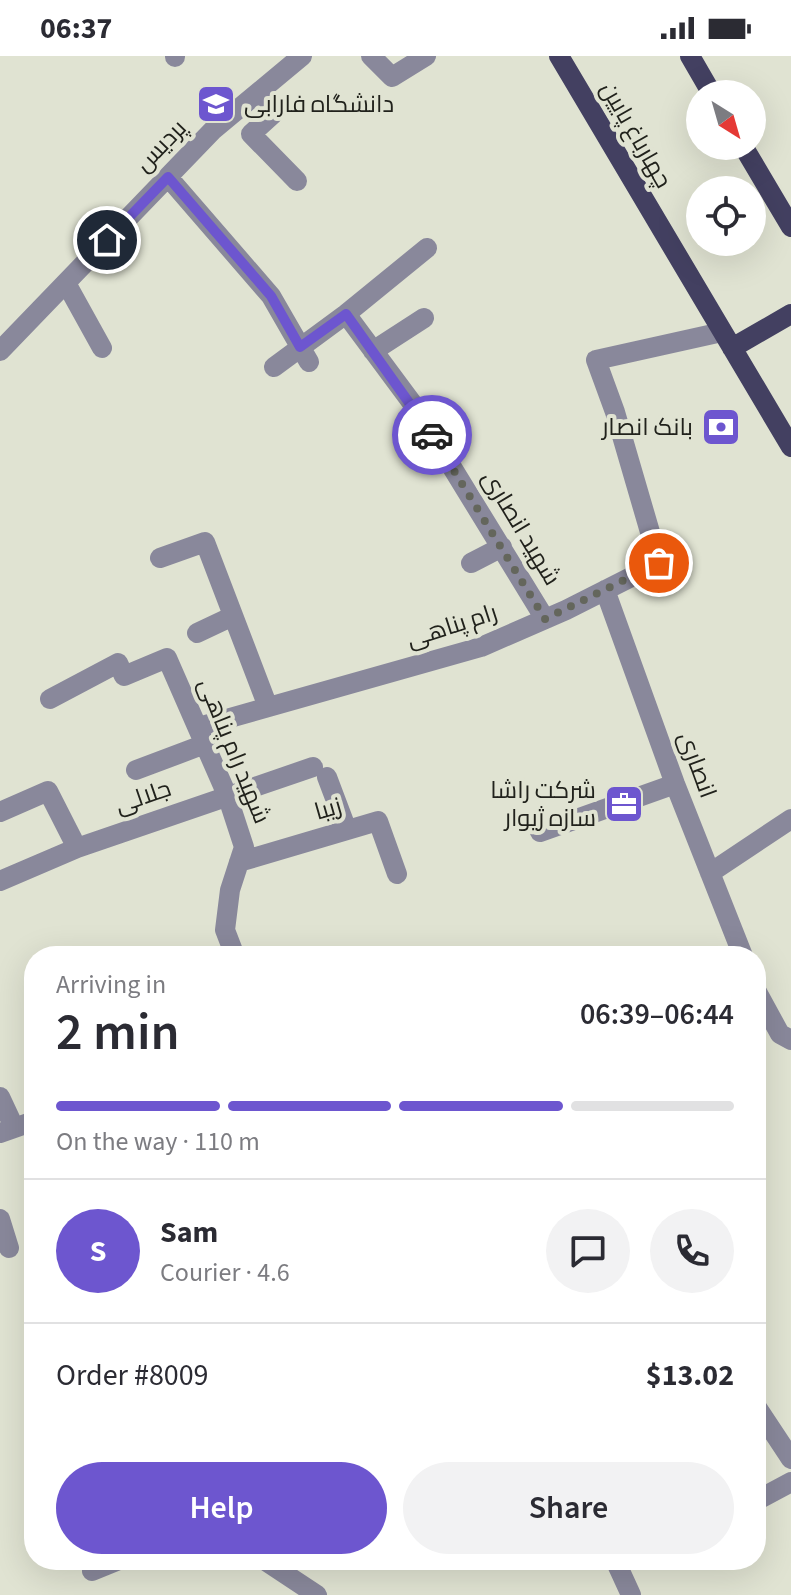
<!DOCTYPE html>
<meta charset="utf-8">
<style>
:root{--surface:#fff;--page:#f2f2f3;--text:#2b2b33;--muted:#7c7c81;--line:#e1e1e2;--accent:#6d56cf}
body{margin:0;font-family:"Source Sans 3",Cairo,sans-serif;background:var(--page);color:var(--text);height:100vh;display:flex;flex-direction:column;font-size:30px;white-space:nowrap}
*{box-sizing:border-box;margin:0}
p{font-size:26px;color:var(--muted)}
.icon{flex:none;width:44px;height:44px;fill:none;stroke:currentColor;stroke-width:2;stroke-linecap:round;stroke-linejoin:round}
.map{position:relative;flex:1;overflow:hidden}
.panel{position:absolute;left:24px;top:890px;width:742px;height:624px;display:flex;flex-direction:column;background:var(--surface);border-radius:32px;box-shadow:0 8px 32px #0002}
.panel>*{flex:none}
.needle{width:52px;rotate:143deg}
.tools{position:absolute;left:686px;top:24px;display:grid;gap:16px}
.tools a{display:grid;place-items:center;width:80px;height:80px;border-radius:50%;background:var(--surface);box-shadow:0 8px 32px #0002;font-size:40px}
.pin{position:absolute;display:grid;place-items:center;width:68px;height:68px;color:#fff;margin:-34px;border:4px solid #fff;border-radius:50%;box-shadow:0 2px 8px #0007}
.courier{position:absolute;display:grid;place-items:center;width:80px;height:80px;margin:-40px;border:6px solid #6d56cf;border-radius:50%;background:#fff;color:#222;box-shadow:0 2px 10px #0007}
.overview em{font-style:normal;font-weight:600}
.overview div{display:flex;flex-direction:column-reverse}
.overview{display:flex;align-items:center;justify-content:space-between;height:136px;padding:0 32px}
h1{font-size:52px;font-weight:600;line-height:60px}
.bar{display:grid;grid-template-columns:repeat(4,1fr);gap:12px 8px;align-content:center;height:96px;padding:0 32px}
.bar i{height:10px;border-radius:6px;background:var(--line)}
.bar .current{background:var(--accent)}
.bar p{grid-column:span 4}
.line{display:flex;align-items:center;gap:20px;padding:0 32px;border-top:2px solid var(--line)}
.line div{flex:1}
.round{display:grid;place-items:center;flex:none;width:84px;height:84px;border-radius:42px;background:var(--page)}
.cta{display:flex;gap:16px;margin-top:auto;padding:16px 32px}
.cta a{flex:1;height:92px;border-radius:48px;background:var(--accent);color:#fff;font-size:32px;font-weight:600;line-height:92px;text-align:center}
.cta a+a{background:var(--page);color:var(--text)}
.status{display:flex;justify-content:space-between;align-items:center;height:56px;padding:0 40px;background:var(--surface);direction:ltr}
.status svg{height:22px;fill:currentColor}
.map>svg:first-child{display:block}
</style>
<div class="status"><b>06:37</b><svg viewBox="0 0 49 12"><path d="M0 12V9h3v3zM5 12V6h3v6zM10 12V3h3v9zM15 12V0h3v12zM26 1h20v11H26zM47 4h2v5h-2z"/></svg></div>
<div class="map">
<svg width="791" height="1539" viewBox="0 0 791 1539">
<rect width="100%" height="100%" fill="#e0e3d2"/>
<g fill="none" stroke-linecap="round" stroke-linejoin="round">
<path stroke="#89889b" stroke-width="20" d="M371,0L392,21L426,0
M175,1V0
M255,39L273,58L251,78L297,125
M168,121L271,240L309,306
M66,227L102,292
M346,258L415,351L545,563
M0,295L213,74L302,0
M373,295L424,262
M274,311L346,258L427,192
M160,502L205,486L268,651
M471,507L502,491
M605,534L675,728L743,900
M197,577L233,560
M50,643L118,607L124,620L167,602L227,739L244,791L230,834L225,874L235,900
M198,671L481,591L566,554L659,507L615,356L596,304L722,276
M136,714L205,688
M327,721L347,774
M0,756L48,735L77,792
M540,776L675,728
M239,806L378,765L397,818
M710,817L791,763
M0,825L77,792L313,711
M756,934L780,978L791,984
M0,1041L14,1071
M0,1077L34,1065
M0,1163L9,1192
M756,1350L791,1403
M756,1445L791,1426
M264,1504L317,1539
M615,1504L631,1539
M92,1515L119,1504"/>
<path stroke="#434061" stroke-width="20" d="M559,0L791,391
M690,0L712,38
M743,90L791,171
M732,292L791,258"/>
</g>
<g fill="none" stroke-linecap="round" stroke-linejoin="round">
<path stroke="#64665c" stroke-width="8" stroke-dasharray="0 14.4" d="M432,379L545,563L659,507"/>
<path stroke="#6d56cf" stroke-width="10" d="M107,184L168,121L271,240L300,291L346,258L432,379"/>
</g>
<defs>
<g id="university-square" transform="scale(2)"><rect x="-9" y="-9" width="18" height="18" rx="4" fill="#6d56cf" stroke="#e0e3d2"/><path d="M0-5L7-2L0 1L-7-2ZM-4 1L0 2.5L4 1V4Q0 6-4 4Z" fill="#fff"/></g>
<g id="bank-square" transform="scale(2)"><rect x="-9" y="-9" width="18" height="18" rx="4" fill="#6d56cf" stroke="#e0e3d2"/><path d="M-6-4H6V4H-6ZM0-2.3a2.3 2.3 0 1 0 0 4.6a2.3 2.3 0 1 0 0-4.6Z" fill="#fff"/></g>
<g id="office-square" transform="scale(2)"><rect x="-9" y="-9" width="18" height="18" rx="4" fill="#6d56cf" stroke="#e0e3d2"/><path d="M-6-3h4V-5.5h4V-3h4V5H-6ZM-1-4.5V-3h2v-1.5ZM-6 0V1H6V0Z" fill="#fff"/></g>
</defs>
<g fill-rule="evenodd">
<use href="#university-square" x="216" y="48"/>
<use href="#bank-square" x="721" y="371"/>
<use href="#office-square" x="624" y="748"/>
</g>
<g text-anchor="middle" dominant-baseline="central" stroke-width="8" stroke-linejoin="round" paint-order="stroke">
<g font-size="24" fill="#21221c" stroke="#e0e3d2" text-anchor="end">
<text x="244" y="48" text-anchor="start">دانشگاه فارابی</text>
<text x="693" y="371">بانک انصار</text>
<text x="596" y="734">شرکت راشا<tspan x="596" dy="28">سازه ژیوار</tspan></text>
</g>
<g font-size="24" fill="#21221c" stroke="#e0e3d2">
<text transform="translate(636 79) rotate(60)">چهارباغ پایین</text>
<text transform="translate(161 90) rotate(-46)">پردیس</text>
<text transform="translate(521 472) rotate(59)">شهید انصاری</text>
<text transform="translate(452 570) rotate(-18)">رام پناهی</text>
<text transform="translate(234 695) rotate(68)">شهید رام پناهی</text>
<text transform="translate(697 709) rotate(70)">انصاری</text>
<text transform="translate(143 741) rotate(-19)">جلالی</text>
<text transform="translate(328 753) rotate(-16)">زیبا</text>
</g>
</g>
</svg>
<div class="tools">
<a><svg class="needle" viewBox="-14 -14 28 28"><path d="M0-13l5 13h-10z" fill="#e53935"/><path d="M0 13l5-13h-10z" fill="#7c7c81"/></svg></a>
<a><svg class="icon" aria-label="locate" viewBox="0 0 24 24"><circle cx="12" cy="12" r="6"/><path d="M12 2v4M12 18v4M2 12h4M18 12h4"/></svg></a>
</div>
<div class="pin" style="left:659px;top:507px;background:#ea580c"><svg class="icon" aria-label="bag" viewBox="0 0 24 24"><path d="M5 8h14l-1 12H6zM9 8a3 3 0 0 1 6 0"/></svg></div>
<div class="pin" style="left:107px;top:184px;background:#1f2937"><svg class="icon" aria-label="home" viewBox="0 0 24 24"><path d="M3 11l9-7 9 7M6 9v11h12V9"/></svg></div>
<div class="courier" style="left:432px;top:379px"><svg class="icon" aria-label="car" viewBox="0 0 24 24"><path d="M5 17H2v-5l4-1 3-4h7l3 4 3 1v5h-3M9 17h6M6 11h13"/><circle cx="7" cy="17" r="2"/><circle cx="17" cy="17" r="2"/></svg></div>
<section class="panel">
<div class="overview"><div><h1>2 min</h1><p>Arriving in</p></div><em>06:39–06:44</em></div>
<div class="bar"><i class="current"></i><i class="current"></i><i class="current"></i><i></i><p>On the way · 110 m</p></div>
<div class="line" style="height:144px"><b class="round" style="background:var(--accent);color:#fff">S</b><div><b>Sam</b><p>Courier · 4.6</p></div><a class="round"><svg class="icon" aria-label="chat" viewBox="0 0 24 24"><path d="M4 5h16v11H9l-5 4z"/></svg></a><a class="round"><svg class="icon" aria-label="phone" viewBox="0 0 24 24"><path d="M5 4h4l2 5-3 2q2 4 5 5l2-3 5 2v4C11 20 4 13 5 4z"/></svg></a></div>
<div class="line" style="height:104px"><div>Order #8009</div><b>$13.02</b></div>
<div class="cta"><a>Help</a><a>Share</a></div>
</section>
</div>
